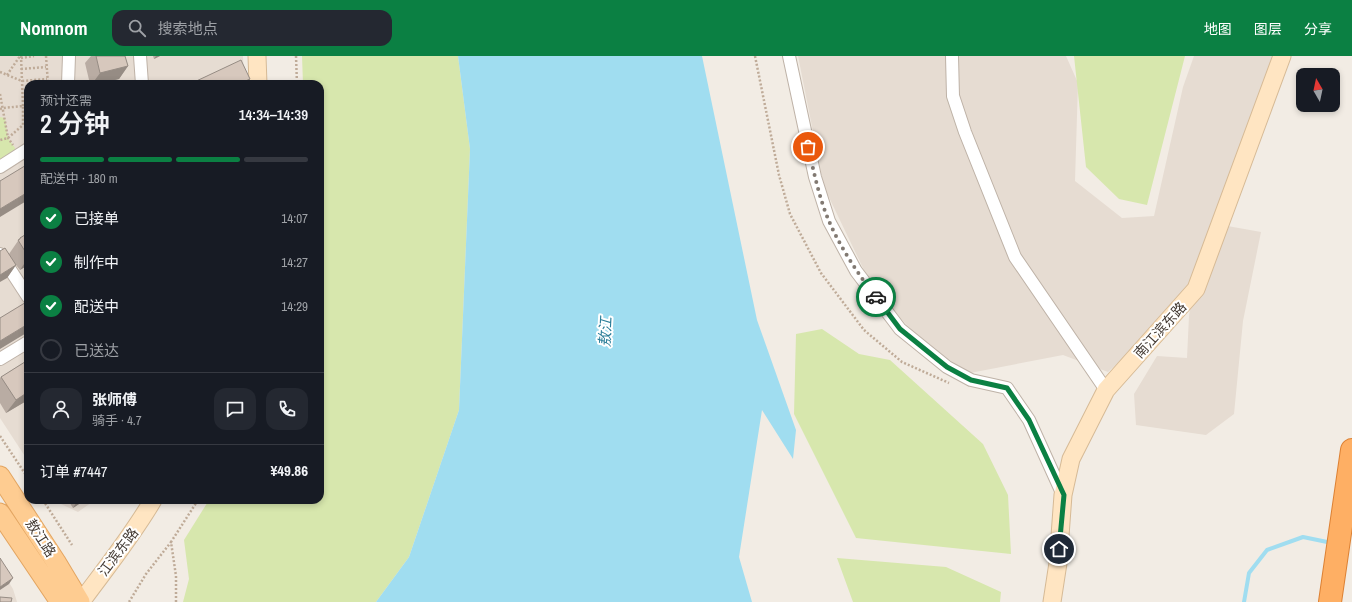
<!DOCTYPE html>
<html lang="zh">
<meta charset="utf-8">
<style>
:root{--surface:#171b24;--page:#242831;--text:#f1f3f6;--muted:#9ea1a6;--line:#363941;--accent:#0b8043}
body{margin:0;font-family:"Archivo Narrow","Noto Sans SC",sans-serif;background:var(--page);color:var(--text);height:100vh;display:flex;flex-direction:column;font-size:15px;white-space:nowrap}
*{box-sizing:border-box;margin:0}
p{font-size:13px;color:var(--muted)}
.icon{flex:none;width:22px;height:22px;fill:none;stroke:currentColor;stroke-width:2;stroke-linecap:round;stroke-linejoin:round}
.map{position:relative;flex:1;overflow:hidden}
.sheet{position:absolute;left:24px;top:24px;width:300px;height:424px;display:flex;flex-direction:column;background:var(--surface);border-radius:12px;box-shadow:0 2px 6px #0003}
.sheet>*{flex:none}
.needle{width:26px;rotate:351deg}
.buttons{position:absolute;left:1296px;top:12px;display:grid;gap:8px}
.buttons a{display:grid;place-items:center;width:44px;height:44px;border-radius:8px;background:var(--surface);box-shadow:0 2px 6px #0003;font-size:20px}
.pin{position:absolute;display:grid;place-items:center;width:34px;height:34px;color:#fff;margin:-17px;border:2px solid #fff;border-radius:50%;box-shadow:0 1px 4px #0007}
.courier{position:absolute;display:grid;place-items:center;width:40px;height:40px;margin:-20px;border:3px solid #0b8043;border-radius:50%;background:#fff;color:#222;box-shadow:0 1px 5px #0007}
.headline em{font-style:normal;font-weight:600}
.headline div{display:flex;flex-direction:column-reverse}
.headline{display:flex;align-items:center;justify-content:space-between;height:68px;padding:0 16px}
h1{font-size:26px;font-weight:600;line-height:30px}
.bar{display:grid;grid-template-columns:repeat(4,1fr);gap:6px 4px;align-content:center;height:48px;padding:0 16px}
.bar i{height:5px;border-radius:3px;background:var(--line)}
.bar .current{background:var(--accent)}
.bar p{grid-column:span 4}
.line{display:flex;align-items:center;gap:10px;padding:0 16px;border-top:1px solid var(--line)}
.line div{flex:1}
.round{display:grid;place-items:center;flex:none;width:42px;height:42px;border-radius:12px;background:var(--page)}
ol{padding:0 16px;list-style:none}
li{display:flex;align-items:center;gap:12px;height:44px}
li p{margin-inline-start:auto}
li .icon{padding:4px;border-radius:50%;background:var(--accent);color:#fff;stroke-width:4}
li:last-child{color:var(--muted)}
li i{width:22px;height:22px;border:2px solid var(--line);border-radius:50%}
header{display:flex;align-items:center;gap:24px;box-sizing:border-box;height:56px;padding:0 20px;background:var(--accent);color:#fff}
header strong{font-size:19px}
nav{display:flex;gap:22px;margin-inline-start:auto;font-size:14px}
.search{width:280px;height:36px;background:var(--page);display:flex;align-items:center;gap:10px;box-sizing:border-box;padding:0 14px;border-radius:12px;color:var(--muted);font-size:15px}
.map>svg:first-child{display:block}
</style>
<header>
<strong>Nomnom</strong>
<div class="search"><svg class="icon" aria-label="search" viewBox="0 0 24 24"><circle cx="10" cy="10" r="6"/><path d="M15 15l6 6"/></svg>搜索地点</div>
<nav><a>地图</a><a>图层</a><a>分享</a></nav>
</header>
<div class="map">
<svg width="1352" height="546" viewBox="0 0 1352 546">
<rect width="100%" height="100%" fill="#f2ece4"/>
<path fill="#e6dcd2" d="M0,0H243L244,28H28V405L0,362Z
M798,0H1066L1078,27L1075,125L1122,162L1154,160L1183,31L1194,0H1272L1222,169L1261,176L1243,265L1234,358L1206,379L1136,369L1134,338L1157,300L1187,302L1189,260L1192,238L1108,316L1063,299L970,317L926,289L874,235L824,131Z
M59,444H95L78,456L61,448Z
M0,512L13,533L17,546H0Z"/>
<path fill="#d7e7ad" d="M302,0H458L470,93L459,354L409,501L376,546H183L189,523L184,484L209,444H320V28H303Z
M1074,0H1185L1147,149L1119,143L1086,111Z
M0,61L5,62L8,82L15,92L16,95L0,106Z
M822,273L859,298L890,304L983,388L1008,439L1011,498L856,482L794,358L796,278Z
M837,502L946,511L1001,536L1000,546H853Z"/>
<path fill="#a0ddf0" d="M458,0H702L757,264L796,374L793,403L762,354L739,501L752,546H376L409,501L459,354L470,93Z"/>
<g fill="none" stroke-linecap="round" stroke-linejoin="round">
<path stroke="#a0ddf0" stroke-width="4" d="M1244,546L1249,517L1267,494L1303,481L1332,487"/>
<g stroke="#beb2a7" stroke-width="14">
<path id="minor" d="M140,0L142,28
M789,0L815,121L829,165L856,215L900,273L947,311L971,324L1007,332L1029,364L1063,439
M952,0L953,40L965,76L1015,201L1106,334
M68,28L69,0
M0,111L28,93
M0,198L28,241
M0,303L28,286"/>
</g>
<g stroke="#d6ba96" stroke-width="19">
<path id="secondary" d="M257,0L258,28
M81,546C106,512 132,480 153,444
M1052,546L1058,507L1063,439L1071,403L1106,334L1196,233L1282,0"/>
</g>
<g stroke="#e3a561" stroke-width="21">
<path id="primary" d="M0,420L56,506L80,546
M0,457L60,546"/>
</g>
<g stroke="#dd8133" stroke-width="24">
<path id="motorway" d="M1330,546L1352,394"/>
</g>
<path stroke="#bfab98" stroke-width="2.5" stroke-dasharray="2 2" stroke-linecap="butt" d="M21,0L23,50
M46,0L48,28
M296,0L297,28
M755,0L779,119L790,158L821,217L864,274L902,306L949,327
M21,2L34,0
M21,13L46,11
M0,16L22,25L47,23
M7,19L20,0
M0,38L8,82L13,89
M0,53L3,52L23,50V69L8,82L0,84
M28,61L26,68L28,77
M0,380L28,422
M43,444L72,489
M129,546L146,518L171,486
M176,546V520L171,486L198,444"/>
<use href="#minor" stroke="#fff" stroke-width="12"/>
<use href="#secondary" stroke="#ffe5c2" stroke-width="17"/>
<use href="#primary" stroke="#fecc91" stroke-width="19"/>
<use href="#motorway" stroke="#feaf64" stroke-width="22"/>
</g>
<path fill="#b9aca3" d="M91,0H125L128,10L119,23L99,28H90L85,7Z
M153,0H160L154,3Z
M28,177V209L20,214L16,209L7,222L9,198L20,182Z
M28,304V344L6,357L0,347V322L1,321Z
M28,380V394L24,386Z
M68,444H85L73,452Z"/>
<path fill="#968c84" d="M156,0H160L154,3Z
M128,10L119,23L99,28H92L100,17Z
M250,23L246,28H239Z
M28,136V144L0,161V153Z
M28,202V209L20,214Z
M16,209L7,222L0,226V219Z
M28,268V276L0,293V285Z
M28,336V344L6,357L16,344Z
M78,444H85L73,452Z
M13,522L9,528L0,534V531Z"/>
<path fill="#d7c8bd" stroke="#968c84" d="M96,0H125L128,10L100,17Z
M241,4L250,23L239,28H190Z
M28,108V136L0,153V125Z
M28,177V200L18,184L20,183V182Z
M5,192L16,209L0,219V195Z
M28,245V268L0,285V262Z
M28,304V336L16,344L1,321Z
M0,502L13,522L0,531Z
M0,541L12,542L11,546H0Z"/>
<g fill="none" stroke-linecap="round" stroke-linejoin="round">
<path stroke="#817972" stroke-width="4" stroke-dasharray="0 7.2" d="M808,91C814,116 819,142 829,165C840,191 858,218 876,241"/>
<path stroke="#0b8043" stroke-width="5" d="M876,241L900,273L947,311L971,324L1007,332L1029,364L1064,439L1059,493"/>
</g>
<g text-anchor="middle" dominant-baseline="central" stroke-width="4" stroke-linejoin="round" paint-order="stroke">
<g font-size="14" fill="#443b34" stroke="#fff">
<text transform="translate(1160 274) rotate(-48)">南江滨东路</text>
<text transform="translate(41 482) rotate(57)">敖江路</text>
<text transform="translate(118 496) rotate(-53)">江滨东路</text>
</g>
<g font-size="15" font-style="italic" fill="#2a7d98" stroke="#fff">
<text transform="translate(605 276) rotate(-87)">敖江</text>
</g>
</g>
</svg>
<div class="buttons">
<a><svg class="needle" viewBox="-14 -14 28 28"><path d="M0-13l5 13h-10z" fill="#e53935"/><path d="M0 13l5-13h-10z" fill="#9ea1a6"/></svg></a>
</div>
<div class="pin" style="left:808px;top:91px;background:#ea580c"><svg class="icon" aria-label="bag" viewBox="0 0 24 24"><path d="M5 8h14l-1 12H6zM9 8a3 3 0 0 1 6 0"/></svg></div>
<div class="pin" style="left:1059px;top:493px;background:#1f2937"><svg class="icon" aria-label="home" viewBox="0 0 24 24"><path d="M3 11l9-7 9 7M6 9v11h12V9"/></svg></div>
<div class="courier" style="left:876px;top:241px"><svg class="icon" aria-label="car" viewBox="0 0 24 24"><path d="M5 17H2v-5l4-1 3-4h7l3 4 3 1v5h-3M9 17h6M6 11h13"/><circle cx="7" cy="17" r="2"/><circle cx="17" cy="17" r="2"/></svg></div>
<section class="sheet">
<div class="headline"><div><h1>2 分钟</h1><p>预计还需</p></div><em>14:34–14:39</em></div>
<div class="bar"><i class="current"></i><i class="current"></i><i class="current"></i><i></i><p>配送中 · 180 m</p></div>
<ol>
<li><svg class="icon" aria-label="check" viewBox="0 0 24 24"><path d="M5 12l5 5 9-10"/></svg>已接单<p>14:07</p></li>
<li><svg class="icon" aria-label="check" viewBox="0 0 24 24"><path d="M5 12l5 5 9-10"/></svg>制作中<p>14:27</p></li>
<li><svg class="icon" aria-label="check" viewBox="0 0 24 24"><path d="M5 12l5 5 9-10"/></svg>配送中<p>14:29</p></li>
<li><i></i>已送达</li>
</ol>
<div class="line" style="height:72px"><a class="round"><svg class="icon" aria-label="person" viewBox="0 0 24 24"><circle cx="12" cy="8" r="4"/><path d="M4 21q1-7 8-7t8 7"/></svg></a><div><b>张师傅</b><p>骑手 · 4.7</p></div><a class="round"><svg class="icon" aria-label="chat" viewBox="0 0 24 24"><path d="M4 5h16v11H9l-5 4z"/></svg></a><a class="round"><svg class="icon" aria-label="phone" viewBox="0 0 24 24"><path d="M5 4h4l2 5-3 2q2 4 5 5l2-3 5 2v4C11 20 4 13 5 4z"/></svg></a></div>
<div class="line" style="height:52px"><div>订单 #7447</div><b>¥49.86</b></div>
</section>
</div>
